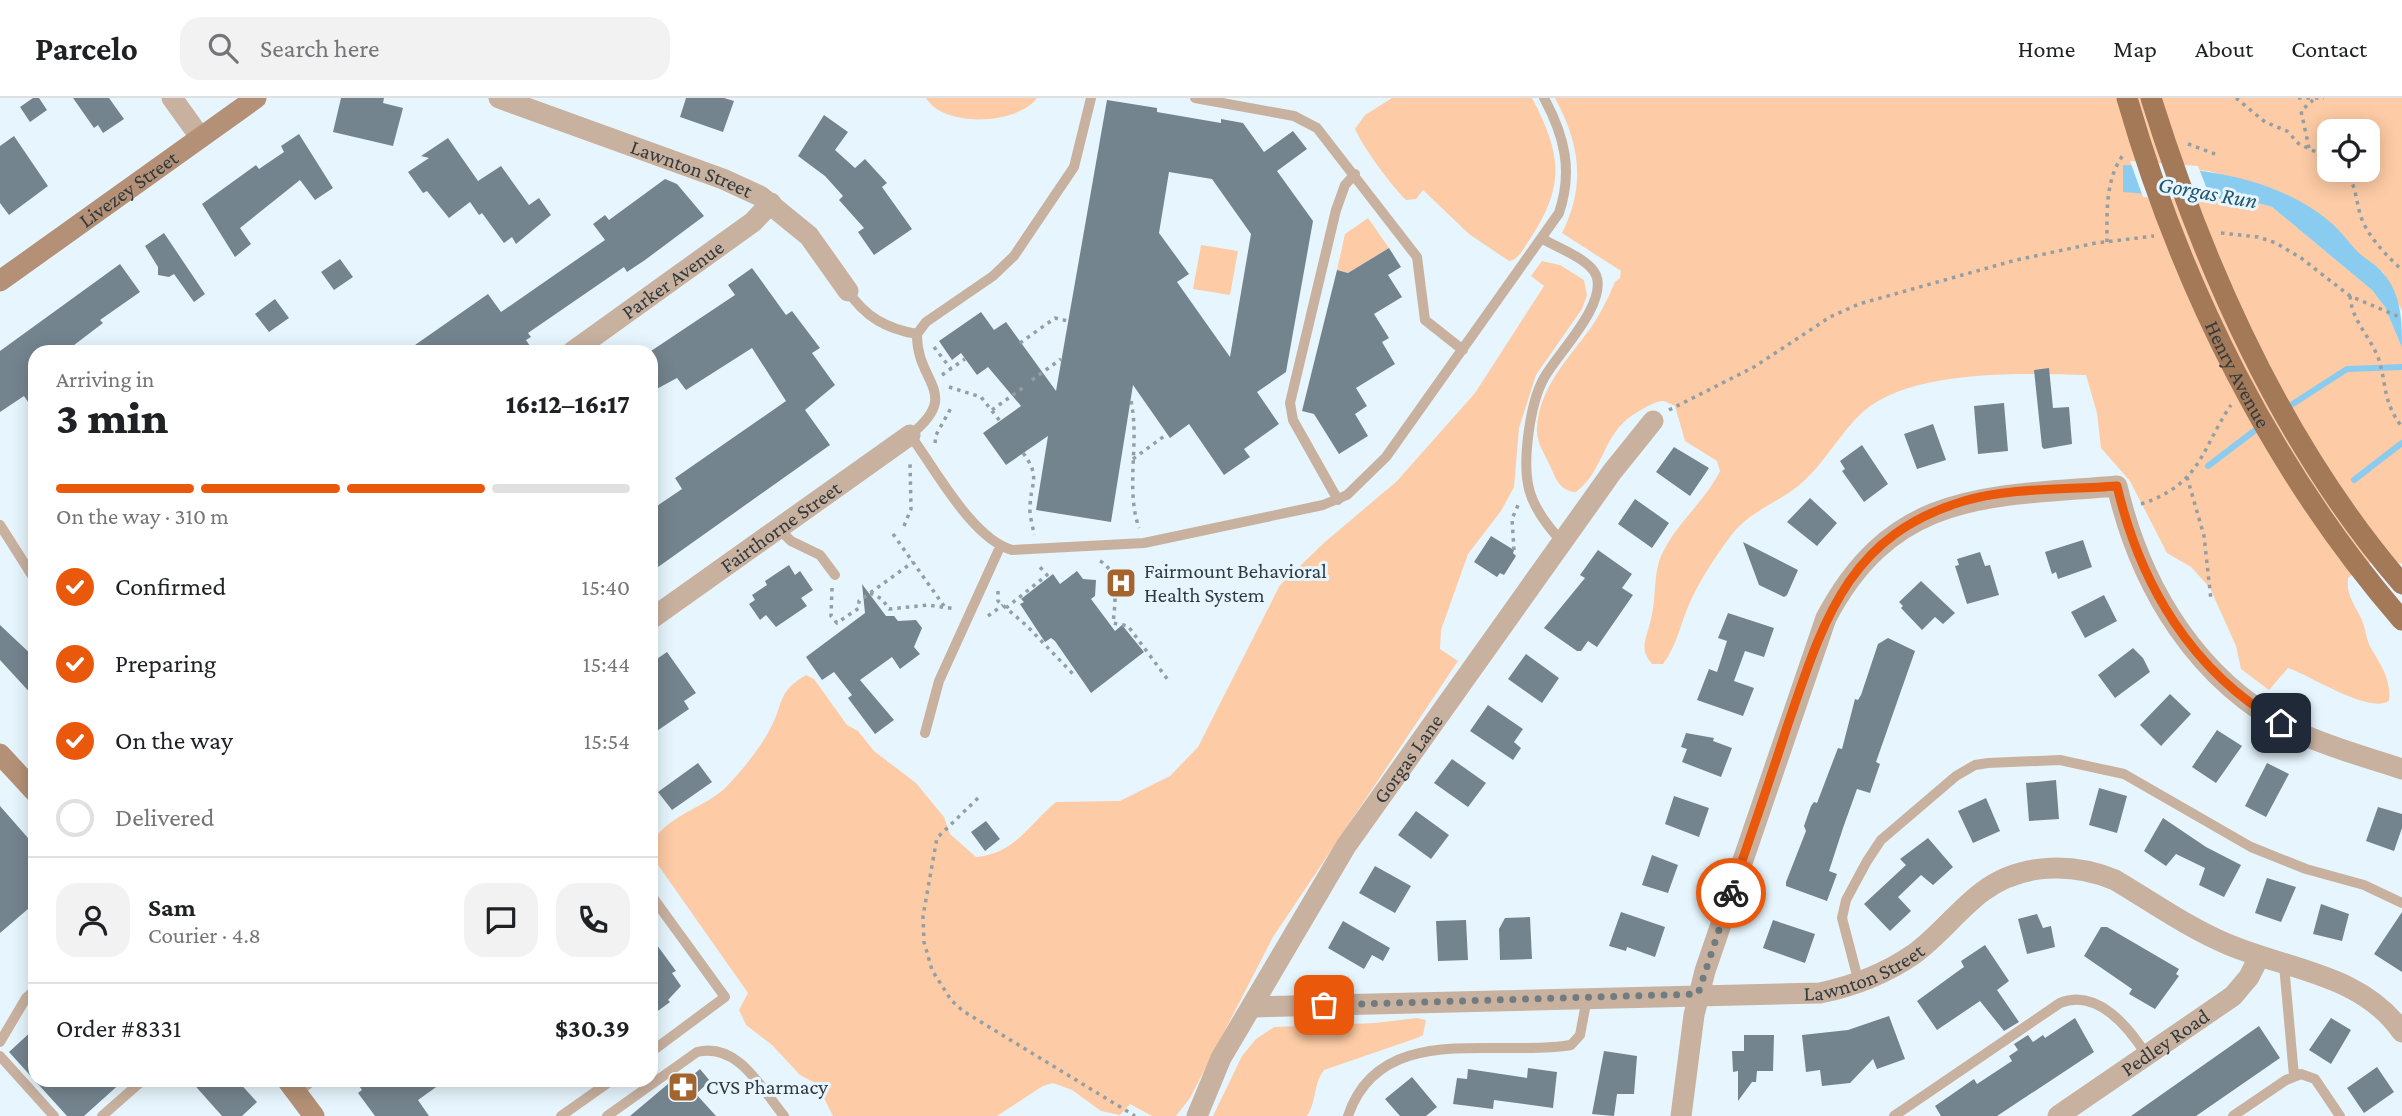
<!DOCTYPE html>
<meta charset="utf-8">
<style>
:root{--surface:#fff;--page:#f2f2f2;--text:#202124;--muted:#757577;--line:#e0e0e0;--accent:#ea580c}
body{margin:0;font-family:"Crimson Pro",serif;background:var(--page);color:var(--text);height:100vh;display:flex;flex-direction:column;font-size:26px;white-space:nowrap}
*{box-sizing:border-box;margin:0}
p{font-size:23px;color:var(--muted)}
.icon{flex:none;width:38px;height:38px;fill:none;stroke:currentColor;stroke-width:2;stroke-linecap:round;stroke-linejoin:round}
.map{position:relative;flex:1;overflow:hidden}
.details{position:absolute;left:28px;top:247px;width:630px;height:742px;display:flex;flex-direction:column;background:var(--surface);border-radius:21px;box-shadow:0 4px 18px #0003}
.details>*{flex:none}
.controls{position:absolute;left:2317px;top:21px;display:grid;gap:14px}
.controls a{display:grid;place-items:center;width:63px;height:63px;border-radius:14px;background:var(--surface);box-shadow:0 4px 18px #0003;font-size:35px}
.pin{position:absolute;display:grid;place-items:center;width:60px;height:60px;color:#fff;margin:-30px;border-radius:14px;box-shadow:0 4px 10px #0006}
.courier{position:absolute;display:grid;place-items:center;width:70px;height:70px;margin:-35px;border:5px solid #ea580c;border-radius:50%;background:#fff;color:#222;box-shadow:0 2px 9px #0007}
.overview em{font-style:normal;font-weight:800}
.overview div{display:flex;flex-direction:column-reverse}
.overview{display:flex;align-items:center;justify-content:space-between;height:119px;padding:0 28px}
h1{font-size:46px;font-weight:800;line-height:52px}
.bar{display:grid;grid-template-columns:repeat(4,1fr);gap:10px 7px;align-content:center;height:84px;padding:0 28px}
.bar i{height:9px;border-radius:5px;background:var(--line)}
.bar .current{background:var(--accent)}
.bar p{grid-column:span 4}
.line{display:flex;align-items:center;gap:18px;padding:0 28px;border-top:2px solid var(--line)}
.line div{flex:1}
.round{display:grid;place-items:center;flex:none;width:74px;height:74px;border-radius:21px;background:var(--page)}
ol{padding:0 28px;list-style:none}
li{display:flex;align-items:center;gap:21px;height:77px}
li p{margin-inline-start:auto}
li .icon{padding:7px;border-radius:50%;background:var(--accent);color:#fff;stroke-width:4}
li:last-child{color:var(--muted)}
li i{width:38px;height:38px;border:4px solid var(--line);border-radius:50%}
header{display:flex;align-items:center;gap:42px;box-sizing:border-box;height:98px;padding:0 35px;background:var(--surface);border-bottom:2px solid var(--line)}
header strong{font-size:33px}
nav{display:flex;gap:38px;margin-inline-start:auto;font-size:24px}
.search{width:490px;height:63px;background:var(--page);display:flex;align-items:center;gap:18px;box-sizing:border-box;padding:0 24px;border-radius:21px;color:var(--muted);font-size:26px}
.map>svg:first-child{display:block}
</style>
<header>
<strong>Parcelo</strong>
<div class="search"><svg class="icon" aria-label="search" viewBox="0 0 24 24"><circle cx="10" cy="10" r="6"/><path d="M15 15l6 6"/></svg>Search here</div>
<nav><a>Home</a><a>Map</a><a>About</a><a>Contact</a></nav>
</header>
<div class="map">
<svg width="2402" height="1018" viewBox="0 0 2402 1018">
<rect width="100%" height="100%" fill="#e7f6fe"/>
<path fill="#fdcba5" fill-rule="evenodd" d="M926,0H1037C1017,27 944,30 926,0Z
M1392,0H1532C1561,55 1566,87 1530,141C1524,149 1519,162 1509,163L1469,136L1423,92L1416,101L1406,102C1391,87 1364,51 1355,31L1365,17Z
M1555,0H2402V213L2383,174L2272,92L2209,73L2123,67V93L2254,104L2272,109L2372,192L2385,209L2402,250V466C2382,456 2363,466 2348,480C2346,497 2354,505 2361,520C2366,530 2366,543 2372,552C2382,569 2391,581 2389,603C2368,616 2310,577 2288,570L2269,592L2241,571L2236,548L2210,490L2191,469L2167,455L2130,383L2101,350L2097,315L2086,277C2024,275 1912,271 1864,313C1843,331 1827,361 1806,381C1783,404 1750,411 1730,439C1716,458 1701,480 1691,502C1681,523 1677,548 1663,566H1652C1638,550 1647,540 1651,521C1657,499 1652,473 1664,452C1679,423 1705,403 1720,373L1717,363L1685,343L1675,308L1664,303C1655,303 1647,309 1639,313C1602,333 1606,371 1576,394C1561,393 1556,382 1551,370C1545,356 1536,345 1537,330C1539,290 1568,261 1590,231C1600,217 1608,200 1615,184L1620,180L1621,173L1562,135C1586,88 1580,46 1555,0ZM2329,33H2368V72H2329Z
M1368,120L1389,150L1348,175L1337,172L1345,136Z
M1201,147L1238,153L1230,197L1193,191Z
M1542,163L1560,167L1584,182L1587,197L1582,211L1536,277L1519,330L1514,389L1501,413L1468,456L1441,532L1440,551L1458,563L1273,839L1190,1000L1176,1018H1152L1130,1006L1120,1017L1101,1013L1072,992L1053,985L1043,988L997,1018H833L817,986L800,977L772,947L746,927L739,912L748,895L651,757C651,721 706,711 727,688C743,671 758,653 769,633C784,607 776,594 806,577L814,581L847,627L858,633L874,653L916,685L944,719L950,736L976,759C1015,756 1029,726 1056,704L1120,703L1170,678L1198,649L1280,487L1325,444L1397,383L1475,295L1544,188L1531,178Z
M1417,920L1426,922L1423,937L1417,940L1324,972C1313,986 1317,1003 1307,1018H1213L1242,958L1256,941L1274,929L1375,925Z"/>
<path fill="#8accef" d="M2123,67C2193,69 2273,76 2330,124C2339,131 2347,142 2355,151C2363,160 2376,166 2383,175C2402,197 2402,224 2402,250L2385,209L2372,192L2272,109L2254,104L2123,94Z"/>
<path fill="#e7f6fe" d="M2130,63L2198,68L2212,104L2143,99Z"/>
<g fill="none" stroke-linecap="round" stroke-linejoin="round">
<path stroke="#8accef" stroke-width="6" d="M2285,311L2347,271L2402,269
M2208,368L2262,327
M2354,382L2402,345"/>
</g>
<path fill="#74848e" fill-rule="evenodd" d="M33,0H39L47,12L30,24L20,9Z
M73,0H109L124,21L103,35L98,27L94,30Z
M341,0H384L383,5L403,10L393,48L333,34Z
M686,0H724L734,3L723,34L680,19Z
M1107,2L1157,10V14L1221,25V21L1243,25L1264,54L1293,33L1307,51L1277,73L1313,123L1286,274L1257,294L1279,326L1244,351L1250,359L1224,377L1189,326L1170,340L1133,287L1111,424L1036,412L1048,338L1006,367L983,335L1021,308L988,269L977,277L961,255L952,262L939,243L981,214L994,232L1006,224L1056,293ZM1169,74L1212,81L1251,136L1230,259L1177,184L1189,176L1159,135Z
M824,17L848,34L835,52L855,70L865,61L887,85L882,89L912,131L874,157L858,134L864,130L839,102L843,98L825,78L798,58Z
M299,36L333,90L315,102L300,82L240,130L251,146L235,159L202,106L256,67L259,71L284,54L281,48Z
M14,38L48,88L9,117L0,105V48Z
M448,40L478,83L501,68L529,107L539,100L551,117L516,146L512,139L504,145L482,115L479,117L470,104L449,120L427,93L423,95L408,74L429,60L421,58Z
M665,81L677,86L704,118L645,162L627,174L624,169L528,235L531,239L526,242L534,254H405L488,196L501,214L605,142L593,126L605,117L609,122Z
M164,135L205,196L194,204L174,176L169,179L158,177V169L145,148Z
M1389,150L1401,169L1388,177L1402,199L1374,216L1389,240L1382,244L1395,266L1356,290L1367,308L1355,316L1368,338L1339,356L1314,316L1302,313L1337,172L1348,175Z
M340,161L353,179L334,192L321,174Z
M120,166L140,194L100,222L103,225L65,254H35V314L24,298L0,314V253Z
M752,170L786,217L792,213L820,250L812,255L835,287L805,312L830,347L651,474V412L682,391L675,380L786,303L752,250L686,292L677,280L651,294V253L735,197L728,187Z
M275,201L289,220L269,234L255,216Z
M2049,270L2053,310L2069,309L2072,346L2044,351L2042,349L2034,272Z
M2004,305L2008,353L1978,356L1974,308Z
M1933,326L1946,362L1917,371L1904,336Z
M1862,347L1888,386L1864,404L1842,373L1845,371L1840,363Z
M1674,349L1709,370L1690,398L1656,374Z
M1810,400L1837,425L1817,448L1787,424Z
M1635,401L1669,425L1652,450L1618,426Z
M1491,438L1514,452L1513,455L1516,458L1504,477L1500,475L1497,479L1474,464Z
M2083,442L2092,469L2058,481L2056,474L2052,476L2045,454Z
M1743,444L1798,472L1787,497L1784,499L1759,487Z
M1598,452L1632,476L1622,490L1633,497L1597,549L1588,543L1581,553H1577L1544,530L1585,480L1580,477Z
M1980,454L1985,468L1990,467L1999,497L1967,506L1955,468L1959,467L1957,461Z
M789,467L795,477L800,473L813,492L801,500L807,508L776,529L766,517L760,522L749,506L755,502L752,497L767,487L765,483Z
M1077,473L1083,481L1096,482L1095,498L1091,501L1115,533L1122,527L1144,554L1091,595L1055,543L1051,540L1045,544L1020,506L1024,504L1021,501L1053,476L1060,486Z
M1921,483L1955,515L1943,526L1935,519L1922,532L1901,510L1903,508L1899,504Z
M862,486L886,518H894L898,523L916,522L922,530L914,549L920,556L900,571L892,559L860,582L894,622L875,636L848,600L852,597L834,574L822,582L806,559L865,515Z
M2104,497L2117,523L2085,540L2071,514Z
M1728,515L1774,530L1764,559L1745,553L1734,583L1754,590L1743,618L1697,602L1709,571L1717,574L1727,543L1718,540Z
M0,527L35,560V600L0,562Z
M1888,540L1915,553L1876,664L1880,666L1870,695L1857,691L1843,730L1829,773L1837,776L1827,803L1786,788V784L1806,733L1804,728L1811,708L1814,704L1817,705L1838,650L1842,651L1855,601L1858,602L1861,597L1878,546Z
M2133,550L2143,560L2150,574L2115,600L2098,577Z
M667,554L696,595L684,603L689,611L651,637V565Z
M1526,556L1559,580L1542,605L1508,581Z
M2170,596L2191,616L2161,648L2140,627Z
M1488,607L1523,631L1514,644L1521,650L1513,662L1470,633Z
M2217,632L2242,648L2216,685L2192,669Z
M1686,635L1714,640L1713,643L1732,650L1721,679L1682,664L1687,651L1681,649Z
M1452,661L1486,685L1468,709L1434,685Z
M698,665L712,684L672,712L658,694Z
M2267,665L2289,676L2266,719L2245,708Z
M2056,682L2059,721L2029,723L2026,685Z
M2099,690L2127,698L2117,735L2089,727Z
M1674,698L1709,710L1699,739L1665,726Z
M1986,700L2000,733L1973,745L1958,713Z
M0,708L35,748V805L0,835Z
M2378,709L2402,716V730L2394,753L2366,743Z
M1416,713L1449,737L1431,761L1398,737Z
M2163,720L2206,749L2241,767L2224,799L2199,787L2205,770L2176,756L2166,768L2144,753Z
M986,723L1000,741L985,753L971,734Z
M1928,740L1953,769L1933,787L1921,777L1898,799L1911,813L1890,833L1864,806L1906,767L1900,761Z
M1652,757L1678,767L1668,795L1642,787Z
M1375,768L1411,788L1395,815L1359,795Z
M2267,780L2296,789L2281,824L2255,815Z
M2321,806L2349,816L2342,843L2313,836Z
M1621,814L1665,829L1655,859L1627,849L1626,853L1609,848Z
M2402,814V874L2374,856Z
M2037,816L2043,830L2051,828L2055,849L2027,856L2018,821Z
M1530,819L1532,861L1500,862L1499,831L1505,820Z
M1466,822L1468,862L1438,863L1436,823Z
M1773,822L1815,836L1805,865L1763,850Z
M1343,823L1390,850L1383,863L1372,857L1364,871L1328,850Z
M2101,829H2107L2179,871L2176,876L2179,878L2155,911L2129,896L2132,891L2084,858Z
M651,839L676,873L672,875L681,888L668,902L670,904L651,918Z
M1985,847L2009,883L1997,892L2019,924L2004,933L1980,903L1937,932L1917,903L1961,871L1964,869L1961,863Z
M1889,918L1905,961L1877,971L1873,961L1850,985L1822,988L1820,972L1806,974L1802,937L1848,932Z
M2075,920L2094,954L1997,1018H1941L1935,1008L1974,981L1977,986L2012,963L2009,958L2018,952L2014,946L2028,937L2033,944L2043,937L2045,940Z
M2331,920L2351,932L2331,966L2309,952Z
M2259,928L2280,960L2196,1018H2131Z
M35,930V982H124L84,1018H67L9,954Z
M1744,937H1774L1773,973H1757L1756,984H1752L1738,1003V973L1733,974L1732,953H1744Z
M1604,953L1637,958L1634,996H1617L1614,1018L1592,1016Z
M2377,969L2394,994L2364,1015L2347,990Z
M1528,970L1557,974L1553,1010L1494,1002L1493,1011L1453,1006L1457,980L1467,981L1468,971L1527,980Z
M700,971L710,983L696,996L716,1018H630L681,975L687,982Z
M1412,979L1437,1009L1426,1018H1400L1385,1001Z
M190,982H237L257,1004L242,1018H222Z
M355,982H446L418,1002L429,1018H375L358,995L362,992Z"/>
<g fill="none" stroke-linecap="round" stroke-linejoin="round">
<path stroke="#939fa4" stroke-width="3.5" stroke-dasharray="3.5 5" stroke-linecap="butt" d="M2236,0L2265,24L2287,33L2299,46L2329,60
M2298,0H2324
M2188,46L2215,56
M2309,50L2301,13L2313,2
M2344,72C2358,87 2355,106 2363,124C2372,143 2387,158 2402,172
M2221,135L2258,139L2276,145L2301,160L2350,198L2402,220
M2107,144C2107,115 2105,82 2123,57
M2350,198C2352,224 2371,239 2379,262C2387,289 2383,304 2402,329
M1020,245L1055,220L1068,223
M934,249L951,271
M942,277L965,261
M1032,282L1061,261
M949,289L981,299L1000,323
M1131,303C1140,345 1125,389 1139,430
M992,312L1024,289
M1669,312L1754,269L1830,219L1859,206L2016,162L2096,145L2154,138
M935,345L936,337L951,310
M1023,355C1041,379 1031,384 1030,408C1029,417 1033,428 1034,437
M1133,361L1167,336
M2187,379L2204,438L2211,502
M2141,406C2202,386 2201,351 2231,307
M904,428L911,411L910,365
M893,436L944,508
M1514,452L1512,421L1519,405
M1100,463C1120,473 1115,507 1113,525L1128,528L1168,582
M832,490L831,518L837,525L859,510V503L913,464
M998,493V503L1027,528L1074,577
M870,495L882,501L889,511L928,507L956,511
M1006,510L1047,477L1038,467
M988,518L1003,507
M978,700L937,740L923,818L924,844L932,872L951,902L963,913L1135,1018"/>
<path stroke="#c9b19f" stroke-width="10" d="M1091,0L1074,69L1014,158L993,178L926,224L917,236C916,285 963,295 910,337C935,370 972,441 1012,452L1144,445L1323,407L1347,397L1386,359L1559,115C1573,73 1565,39 1544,0
M1195,0L1294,18L1317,30L1417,159L1425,222L1463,252
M1543,141C1558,150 1589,161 1596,177C1608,206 1557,256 1544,280C1530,305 1522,363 1529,391C1534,411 1549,430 1563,445
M848,193C865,219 887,231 917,236
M1338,402L1293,322L1290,305L1336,112L1345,87L1355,76
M0,427L35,482
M779,431L791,443L820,457L835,477
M925,635L939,583L1000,449
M24,681L35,671
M651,797L725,899L651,954
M2284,867L2294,978
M1859,885L1842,820L1846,802L1867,763L1881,742L1956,678L1975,667L1988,665L2060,662L2124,676L2251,749L2306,771L2364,787L2402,805
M0,944L26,900L35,892
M0,958L54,1018
M297,995L313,982
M102,1018L143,982
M561,1018L612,982
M607,1018L697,954C738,944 761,990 784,1018
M1348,1018C1380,922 1495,960 1571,947L1580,937L1587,900
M1894,1018L2060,905C2097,890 2129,929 2147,958
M2233,1018L2286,982L2301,976L2315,981L2340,1018"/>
<g stroke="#c9b19f" stroke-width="21">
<path d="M172,0L200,39"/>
<path id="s1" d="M499,0L723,81L760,98L809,138L848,193"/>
<path id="s2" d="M572,254L753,124L771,105"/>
<path id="s3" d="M651,521L910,337"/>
<path id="s4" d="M1252,909L1820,895C1854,888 1885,876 1914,856C1939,838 1957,813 1982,794C2020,765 2072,764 2115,782C2152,804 2187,829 2227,846C2288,872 2362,876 2402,934"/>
<path id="s5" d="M1197,1018L1221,960L1346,748L1612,374L1653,323"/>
<path d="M1681,1018L1694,917L1705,873L1826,520C1894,391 1989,399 2117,388C2141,491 2198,585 2297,634C2331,650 2366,659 2402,671"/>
<path id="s6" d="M2058,1018L2233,898L2249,879L2259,859"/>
</g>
<g stroke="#b49076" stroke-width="21">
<path id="s7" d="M0,183L256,0"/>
<path d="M0,656L35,694"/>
<path d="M287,982L314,1018"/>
</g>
<g stroke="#a47958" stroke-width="21">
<path id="s8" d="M2127,0C2181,188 2273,374 2402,522"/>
<path d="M2151,0C2205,172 2283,348 2402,486"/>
</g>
</g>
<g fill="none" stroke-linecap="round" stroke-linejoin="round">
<path stroke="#717c81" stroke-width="7" stroke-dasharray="0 12.6" d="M1324,907L1698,896L1731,795"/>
<path stroke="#ea580c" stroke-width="9" d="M1731,795C1750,740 1769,685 1787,629C1823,525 1846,438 1964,403C2011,389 2067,392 2117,388C2140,486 2191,573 2281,625"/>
</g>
<defs>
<g id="hospital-square" transform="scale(1.575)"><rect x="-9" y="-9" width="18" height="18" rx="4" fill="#a4642d" stroke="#e7f6fe"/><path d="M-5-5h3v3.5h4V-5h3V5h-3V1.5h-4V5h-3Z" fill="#fff"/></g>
<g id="pharmacy-square" transform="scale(1.575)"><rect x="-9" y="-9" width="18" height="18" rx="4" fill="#a4642d" stroke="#e7f6fe"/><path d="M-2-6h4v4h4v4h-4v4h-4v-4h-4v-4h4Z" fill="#fff"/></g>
</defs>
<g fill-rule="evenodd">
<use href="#hospital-square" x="1121" y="485"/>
<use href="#pharmacy-square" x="683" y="989"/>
</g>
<g text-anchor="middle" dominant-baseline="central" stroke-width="6" stroke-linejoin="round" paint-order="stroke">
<g font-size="21" fill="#323a3d" stroke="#e7f6fe">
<text stroke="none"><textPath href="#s1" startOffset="205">Lawnton Street</textPath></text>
<text stroke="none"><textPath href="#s7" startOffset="158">Livezey Street</textPath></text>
<text stroke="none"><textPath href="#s2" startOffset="124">Parker Avenue</textPath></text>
<text stroke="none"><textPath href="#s8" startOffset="298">Henry Avenue</textPath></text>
<text stroke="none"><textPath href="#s3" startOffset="159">Fairthorne Street</textPath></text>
<text stroke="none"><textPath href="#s5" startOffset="416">Gorgas Lane</textPath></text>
<text stroke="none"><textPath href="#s4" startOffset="616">Lawnton Street</textPath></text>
<text stroke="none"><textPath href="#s6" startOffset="130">Pedley Road</textPath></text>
</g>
<g font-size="21" fill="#323a3d" stroke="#e7f6fe" text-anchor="start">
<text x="1144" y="473">Fairmount Behavioral<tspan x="1144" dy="24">Health System</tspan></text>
<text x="706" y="989">CVS Pharmacy</text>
</g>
<g font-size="23" font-style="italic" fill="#22566e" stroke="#e7f6fe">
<text transform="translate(2208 94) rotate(10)">Gorgas Run</text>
</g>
</g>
</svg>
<div class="controls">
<a><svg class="icon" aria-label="locate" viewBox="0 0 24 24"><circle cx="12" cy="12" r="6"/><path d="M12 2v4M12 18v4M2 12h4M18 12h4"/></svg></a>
</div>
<div class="pin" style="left:1324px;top:907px;background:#ea580c"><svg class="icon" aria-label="bag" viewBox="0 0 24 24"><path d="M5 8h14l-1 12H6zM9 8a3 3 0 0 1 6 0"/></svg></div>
<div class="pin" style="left:2281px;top:625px;background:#1f2937"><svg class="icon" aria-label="home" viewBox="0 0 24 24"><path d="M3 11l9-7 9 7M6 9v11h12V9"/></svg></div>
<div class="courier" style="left:1731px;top:795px"><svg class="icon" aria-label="bike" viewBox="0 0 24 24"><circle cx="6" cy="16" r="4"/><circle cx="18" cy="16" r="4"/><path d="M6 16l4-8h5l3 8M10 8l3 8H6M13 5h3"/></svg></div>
<section class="details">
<div class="overview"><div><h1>3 min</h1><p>Arriving in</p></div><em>16:12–16:17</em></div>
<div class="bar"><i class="current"></i><i class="current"></i><i class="current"></i><i></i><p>On the way · 310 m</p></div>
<ol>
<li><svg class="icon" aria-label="check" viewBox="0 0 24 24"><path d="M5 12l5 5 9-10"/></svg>Confirmed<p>15:40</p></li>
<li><svg class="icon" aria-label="check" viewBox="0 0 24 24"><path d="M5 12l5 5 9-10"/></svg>Preparing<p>15:44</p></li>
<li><svg class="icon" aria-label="check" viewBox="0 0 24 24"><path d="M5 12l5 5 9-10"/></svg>On the way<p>15:54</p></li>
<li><i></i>Delivered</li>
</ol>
<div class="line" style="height:126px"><a class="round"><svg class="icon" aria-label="person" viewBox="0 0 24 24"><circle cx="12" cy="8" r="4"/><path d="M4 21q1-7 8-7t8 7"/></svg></a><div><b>Sam</b><p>Courier · 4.8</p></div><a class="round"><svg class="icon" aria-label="chat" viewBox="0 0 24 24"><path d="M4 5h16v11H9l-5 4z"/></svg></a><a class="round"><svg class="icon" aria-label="phone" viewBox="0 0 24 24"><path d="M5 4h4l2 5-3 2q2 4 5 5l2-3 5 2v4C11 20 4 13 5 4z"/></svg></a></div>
<div class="line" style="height:91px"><div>Order #8331</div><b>$30.39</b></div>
</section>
</div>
